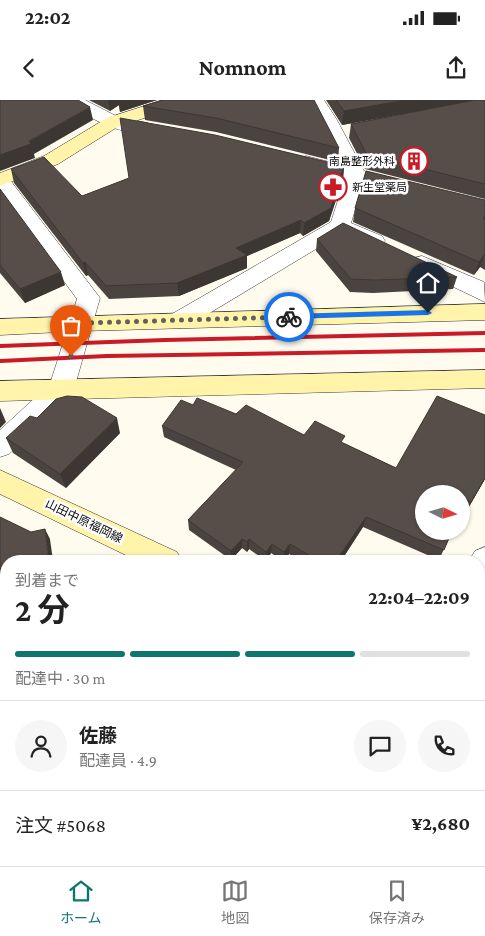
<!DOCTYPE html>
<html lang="ja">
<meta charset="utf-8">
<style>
:root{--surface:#fff;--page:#f6f6f6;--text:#222;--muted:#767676;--line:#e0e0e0;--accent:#0f766e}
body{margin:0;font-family:"Crimson Pro","Noto Sans JP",serif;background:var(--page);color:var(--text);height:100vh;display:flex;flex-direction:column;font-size:19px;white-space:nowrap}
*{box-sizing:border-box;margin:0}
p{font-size:16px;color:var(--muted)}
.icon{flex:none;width:28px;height:28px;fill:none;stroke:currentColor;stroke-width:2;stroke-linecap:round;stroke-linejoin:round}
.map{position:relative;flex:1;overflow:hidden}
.sheet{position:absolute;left:0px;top:455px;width:485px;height:311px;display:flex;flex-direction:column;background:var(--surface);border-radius:20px 20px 0 0;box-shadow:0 1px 4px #0004}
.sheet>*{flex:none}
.needle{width:32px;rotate:95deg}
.buttons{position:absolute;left:415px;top:385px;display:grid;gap:10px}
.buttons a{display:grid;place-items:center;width:55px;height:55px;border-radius:50%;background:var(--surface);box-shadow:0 1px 4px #0004;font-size:25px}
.pin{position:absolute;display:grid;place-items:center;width:42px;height:42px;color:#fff;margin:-51px -21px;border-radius:50% 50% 50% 0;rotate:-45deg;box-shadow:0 0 5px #0007}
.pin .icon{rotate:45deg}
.courier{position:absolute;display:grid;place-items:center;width:50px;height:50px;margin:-25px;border:4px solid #1a73e8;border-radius:50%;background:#fff;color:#222;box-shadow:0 1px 6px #0007}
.head em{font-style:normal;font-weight:700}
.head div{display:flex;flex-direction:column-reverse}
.head{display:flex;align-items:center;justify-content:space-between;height:85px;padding:0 15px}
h1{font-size:32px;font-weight:700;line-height:38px}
.bar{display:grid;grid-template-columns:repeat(4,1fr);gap:8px 5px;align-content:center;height:60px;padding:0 15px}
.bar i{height:6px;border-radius:4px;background:var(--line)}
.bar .on{background:var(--accent)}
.bar p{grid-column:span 4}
.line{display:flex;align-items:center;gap:12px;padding:0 15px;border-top:1px solid var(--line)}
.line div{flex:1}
.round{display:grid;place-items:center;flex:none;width:52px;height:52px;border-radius:26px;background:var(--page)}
.status{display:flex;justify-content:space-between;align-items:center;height:35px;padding:0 25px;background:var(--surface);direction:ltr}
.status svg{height:14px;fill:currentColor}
header{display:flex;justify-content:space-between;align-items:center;height:65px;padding:0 15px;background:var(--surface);font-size:22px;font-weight:700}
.tabs{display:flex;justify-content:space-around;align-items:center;height:70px;border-top:1px solid var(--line);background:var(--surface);font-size:14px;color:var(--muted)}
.tabs a{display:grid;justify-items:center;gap:2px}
.tabs .on{color:var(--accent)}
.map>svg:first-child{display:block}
</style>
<div class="status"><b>22:02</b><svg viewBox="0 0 49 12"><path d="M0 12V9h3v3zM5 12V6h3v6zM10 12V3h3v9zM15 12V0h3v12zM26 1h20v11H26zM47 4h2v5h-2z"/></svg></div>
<header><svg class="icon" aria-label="back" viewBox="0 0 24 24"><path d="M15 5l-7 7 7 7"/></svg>Nomnom<svg class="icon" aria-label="share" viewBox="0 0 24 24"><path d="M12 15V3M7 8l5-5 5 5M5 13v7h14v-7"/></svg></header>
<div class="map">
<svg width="485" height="766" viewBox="0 0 485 766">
<rect width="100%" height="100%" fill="#fffbee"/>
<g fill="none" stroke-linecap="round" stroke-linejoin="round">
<path fill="#3098d7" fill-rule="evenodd" d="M479,662L485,664V679L479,676Z
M162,760L158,766H134L138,760Z"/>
<g stroke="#404040" stroke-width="1">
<path id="street" d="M63,0H85L118,17L148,23L151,27L148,31C121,38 89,16 66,4Z
M306,0H324L337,20L364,71L407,82L410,86L407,90L400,92L363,83L351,123L382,136L385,141L382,146L374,148L366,146L341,134L188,226L180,228L172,226L168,220L172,214L331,122L345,78L299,66L296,62L299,58L306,56L341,65L319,20Z
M0,74L7,76L100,198L74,289L70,296L9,354L0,357V330L50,284L77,199L0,94Z
M422,156L484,182L485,202L414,168L411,163L414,158Z
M485,447V482L479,484V461H469L475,451Z
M54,760H101L98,766H51Z
M396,760H435L438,766H399Z"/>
</g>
<g stroke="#2f2f2f" stroke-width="1">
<path id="secondary" d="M163,0H192L189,4L119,26L58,64L0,86V73L44,56L107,18Z
M485,204V220L81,231L0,235V219Z
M485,270V288L0,301V281Z
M0,370L177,452L182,461H138L0,394Z
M479,600L485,603V637L479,634Z"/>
</g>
<use href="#street" fill="#fff" fill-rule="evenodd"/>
<use href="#secondary" fill="#fff4a9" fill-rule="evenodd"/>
<path stroke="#c81b27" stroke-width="4" d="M0,246L165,240L485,233
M0,261L107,256L485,250"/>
</g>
<path fill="#4b433f" d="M89,0H157L120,12L119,5L110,11Z
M163,0L339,48L338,62L216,32L145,20L143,6Z
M326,0H485V99L365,69L349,38L351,24L428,9L342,25Z
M344,66L343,79L329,121L303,136L300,133L247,156V168L179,196L109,199L88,175L86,176L14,83L11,69L82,96Z
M0,89L65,185L25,203L0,173Z
M485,100V170L480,167L474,175L353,122L355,108Z
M317,139L457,177L453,189L373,193L350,192L316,151Z
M193,305L236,314L304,335L343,343L396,368L485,379L466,412L461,411L439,460L363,427L341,461H301L289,454L283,461L271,453L266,461L249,449L247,452L242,448L231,460L189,430L188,420L236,370L164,337L162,326Z
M37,318L120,333L66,388L13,353L6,338Z
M479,699L485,707V766H482L476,760H479Z"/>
<path fill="#3d3733" d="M108,0H157L120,12L119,5L110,11Z
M406,0H478L342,25L344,11Z
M90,7L93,20L34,54L35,58L0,71V55L29,41Z
M344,66L343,79L329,121L303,136L304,123Z
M301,120L300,133L247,156V168L179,196L177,183L236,148Z
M485,153L480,167L474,175L479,162Z
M85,162L88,175L86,176L83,163Z
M61,172L65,185L25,203L20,189Z
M0,308L6,322L0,328Z
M117,318L120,333L66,388L60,374Z
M485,378V379L466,412L471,402Z
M366,417L363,427L341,461H336Z
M45,429L50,439L53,461H49Z
M242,439V448L231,460V451Z
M249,439V449L247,452V442Z
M272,444L271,453L266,461V452Z
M290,444L289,454L283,461L284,452Z
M6,744V750L0,752V746Z"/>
<path fill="#574e49" stroke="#3d3733" d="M0,0H78L90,7L29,41L31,44L0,55Z
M163,0H314L339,48L216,18L143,6Z
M336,0H406L344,11Z
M475,0H485V84L367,55L351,24Z
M120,18L215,35L344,66L331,108L304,123L301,120L236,148L247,155L177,183L106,186L85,162L83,163L11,69L44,57L82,96L129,78Z
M366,71L485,100V116L483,118L485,119V154L479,162L355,108Z
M0,89L61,172L20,189L0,165Z
M343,123L457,177L375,180L351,179L317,139Z
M67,296L82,297L117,318L60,374L6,338L30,316L37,318L56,299Z
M437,296L485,315V378L471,402L466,400L461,410V394H424V431H452L444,450L366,417L336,461H319L290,444L284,452L272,444L266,452L249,439L247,442L242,439L231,451L188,420L243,362L162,326L181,300L193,305L197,298L236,314L246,305L304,335L315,321L345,336L341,342L396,368Z
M0,417L31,432L45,429L49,461H6V744L0,746V567L1,566V533H0Z
M61,458L62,461H52Z
M479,699L485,707V759L479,752Z"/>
<path fill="#1a73e8" d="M428,210L432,213L428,215L289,219L285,217L289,214Z"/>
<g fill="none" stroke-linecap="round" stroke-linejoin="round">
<path stroke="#62605c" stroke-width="5" stroke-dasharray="0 9" d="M71,256L81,223L289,217"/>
</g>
<defs>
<g id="building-ring" transform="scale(1.4375)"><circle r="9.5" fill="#fff" stroke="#c81b27" stroke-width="1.5"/><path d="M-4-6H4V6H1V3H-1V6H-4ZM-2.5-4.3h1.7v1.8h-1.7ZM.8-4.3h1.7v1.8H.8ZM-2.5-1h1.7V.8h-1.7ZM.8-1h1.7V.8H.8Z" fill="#c81b27"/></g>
<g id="pharmacy-ring" transform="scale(1.4375)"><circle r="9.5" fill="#fff" stroke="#c81b27" stroke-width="1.5"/><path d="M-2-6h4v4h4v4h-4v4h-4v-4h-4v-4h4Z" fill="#c81b27"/></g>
</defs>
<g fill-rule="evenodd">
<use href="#building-ring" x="414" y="61"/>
<use href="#pharmacy-ring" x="333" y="87"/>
</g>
<g text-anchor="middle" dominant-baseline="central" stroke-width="5" stroke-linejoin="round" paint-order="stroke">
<g font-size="11" fill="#0d0d0d" stroke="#fff" text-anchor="end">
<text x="395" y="61">南島整形外科</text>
<text x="352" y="87" text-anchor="start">新生堂薬局</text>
</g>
<g font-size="12" fill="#0d0d0d" stroke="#fff">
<text transform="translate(84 421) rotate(26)">山田中原福岡線</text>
</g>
</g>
</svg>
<div class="buttons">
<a><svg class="needle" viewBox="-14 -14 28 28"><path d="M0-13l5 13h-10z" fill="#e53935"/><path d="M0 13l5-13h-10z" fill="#767676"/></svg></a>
</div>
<div class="pin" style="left:71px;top:256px;background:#ea580c"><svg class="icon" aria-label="bag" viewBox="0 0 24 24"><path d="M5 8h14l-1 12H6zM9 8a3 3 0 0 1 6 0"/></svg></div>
<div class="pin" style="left:428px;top:213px;background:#1f2937"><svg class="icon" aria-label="home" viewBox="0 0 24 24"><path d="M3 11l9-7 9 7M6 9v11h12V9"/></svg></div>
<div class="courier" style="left:289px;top:217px"><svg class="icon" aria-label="bike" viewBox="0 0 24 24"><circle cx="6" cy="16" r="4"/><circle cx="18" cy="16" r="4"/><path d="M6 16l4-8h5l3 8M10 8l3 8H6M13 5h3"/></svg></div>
<section class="sheet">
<div class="head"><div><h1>2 分</h1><p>到着まで</p></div><em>22:04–22:09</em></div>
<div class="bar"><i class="on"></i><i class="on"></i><i class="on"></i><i></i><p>配達中 · 30 m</p></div>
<div class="line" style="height:90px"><a class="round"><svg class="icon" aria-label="person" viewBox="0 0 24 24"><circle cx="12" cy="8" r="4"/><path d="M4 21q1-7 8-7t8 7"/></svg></a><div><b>佐藤</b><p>配達員 · 4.9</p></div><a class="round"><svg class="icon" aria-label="chat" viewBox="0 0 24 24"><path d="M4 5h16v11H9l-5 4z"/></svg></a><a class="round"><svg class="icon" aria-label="phone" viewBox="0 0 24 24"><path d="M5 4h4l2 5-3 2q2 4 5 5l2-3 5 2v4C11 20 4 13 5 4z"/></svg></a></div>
<div class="line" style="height:65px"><div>注文 #5068</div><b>¥2,680</b></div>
</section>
</div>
<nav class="tabs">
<a class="on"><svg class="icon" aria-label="home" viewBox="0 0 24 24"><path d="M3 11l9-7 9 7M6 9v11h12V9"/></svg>ホーム</a>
<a><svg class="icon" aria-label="map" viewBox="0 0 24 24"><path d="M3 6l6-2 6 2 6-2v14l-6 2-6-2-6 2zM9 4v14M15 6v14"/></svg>地図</a>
<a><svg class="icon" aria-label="saved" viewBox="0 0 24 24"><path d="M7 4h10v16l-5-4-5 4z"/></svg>保存済み</a>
</nav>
